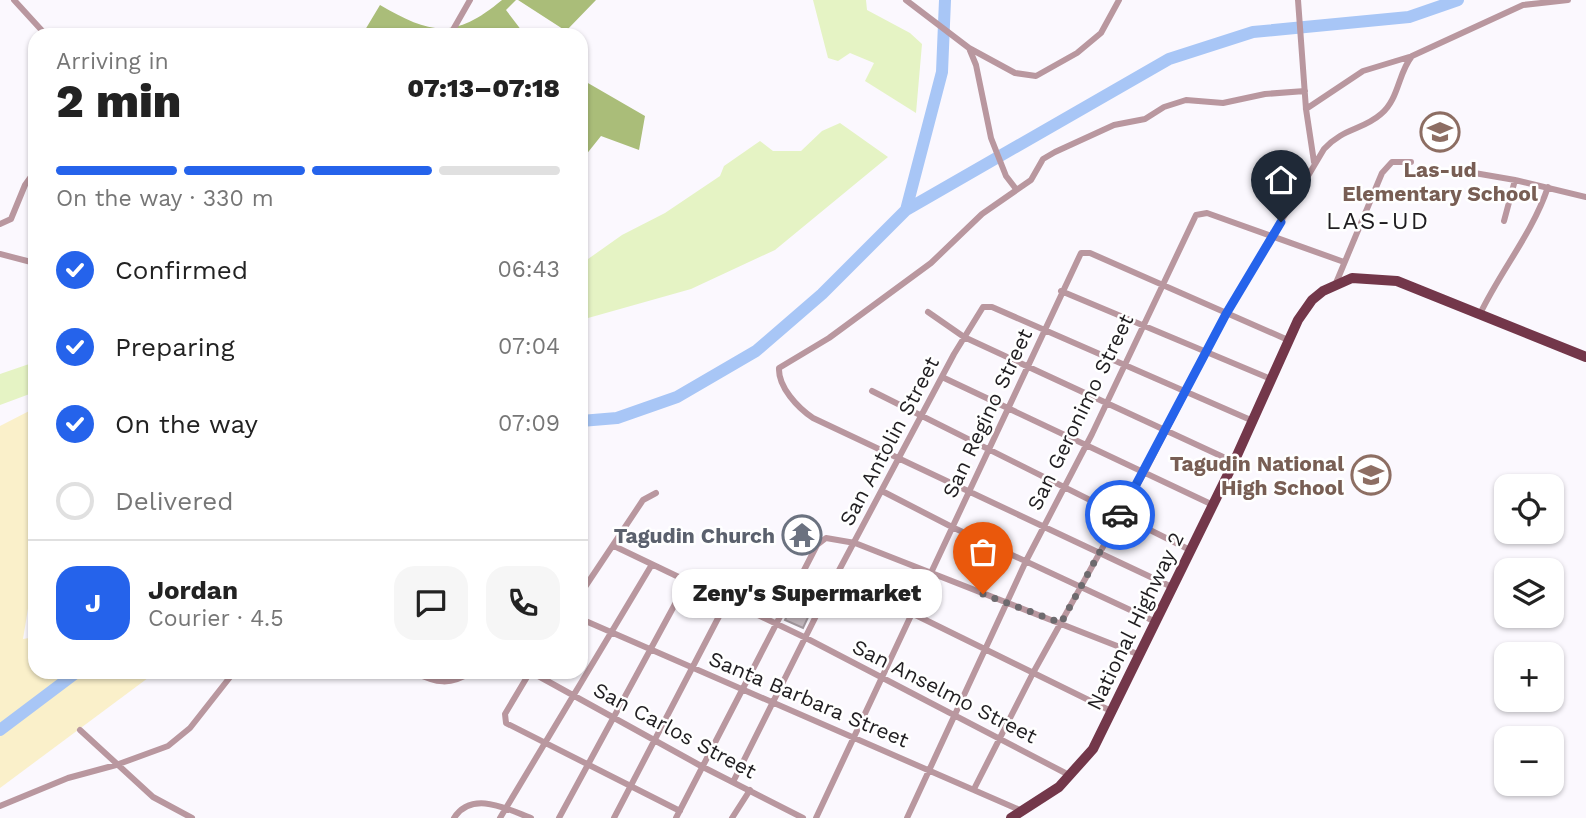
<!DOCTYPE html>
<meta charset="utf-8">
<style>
:root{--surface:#fff;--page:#f6f6f6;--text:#222;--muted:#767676;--line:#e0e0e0;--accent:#2563eb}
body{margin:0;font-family:"Work Sans",sans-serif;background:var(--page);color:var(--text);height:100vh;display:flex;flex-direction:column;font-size:26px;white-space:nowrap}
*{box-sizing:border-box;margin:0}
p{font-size:23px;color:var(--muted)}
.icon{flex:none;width:38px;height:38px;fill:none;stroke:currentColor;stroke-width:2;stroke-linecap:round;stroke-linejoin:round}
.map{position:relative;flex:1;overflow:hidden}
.details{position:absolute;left:28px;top:28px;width:560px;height:651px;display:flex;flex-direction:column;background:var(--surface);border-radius:21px;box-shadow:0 2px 5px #0004}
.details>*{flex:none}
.fabs{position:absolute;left:1494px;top:474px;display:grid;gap:14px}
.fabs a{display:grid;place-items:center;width:70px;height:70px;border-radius:14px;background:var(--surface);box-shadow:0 2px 5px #0004;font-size:35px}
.pin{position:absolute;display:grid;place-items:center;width:60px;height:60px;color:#fff;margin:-72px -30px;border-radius:50% 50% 50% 0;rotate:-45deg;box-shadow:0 0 7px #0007}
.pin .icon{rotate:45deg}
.courier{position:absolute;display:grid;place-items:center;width:70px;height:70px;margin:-35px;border:5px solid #2563eb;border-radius:50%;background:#fff;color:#222;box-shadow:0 2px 9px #0007}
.bubble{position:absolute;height:49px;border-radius:21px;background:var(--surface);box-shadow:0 2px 5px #0004;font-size:23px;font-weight:800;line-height:49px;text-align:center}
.head em{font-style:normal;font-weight:800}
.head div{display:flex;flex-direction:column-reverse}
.head{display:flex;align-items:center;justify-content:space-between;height:119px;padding:0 28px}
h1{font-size:46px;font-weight:800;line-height:52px}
.bar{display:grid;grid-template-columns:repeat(4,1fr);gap:10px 7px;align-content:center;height:84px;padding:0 28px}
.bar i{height:9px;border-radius:5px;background:var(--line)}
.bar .active{background:var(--accent)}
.bar p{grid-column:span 4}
.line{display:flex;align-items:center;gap:18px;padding:0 28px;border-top:2px solid var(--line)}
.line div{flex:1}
.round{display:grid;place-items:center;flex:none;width:74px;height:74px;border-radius:21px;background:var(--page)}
ol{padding:0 28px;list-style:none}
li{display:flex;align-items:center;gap:21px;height:77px}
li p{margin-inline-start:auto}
li .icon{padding:7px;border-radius:50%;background:var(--accent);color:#fff;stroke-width:4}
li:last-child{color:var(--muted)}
li i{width:38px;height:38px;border:4px solid var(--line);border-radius:50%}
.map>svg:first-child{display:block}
</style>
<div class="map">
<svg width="1586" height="818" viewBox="0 0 1586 818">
<rect width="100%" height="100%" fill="#fbf8fe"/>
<path fill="#e5f3c4" d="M813,0H866L867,10L910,33L922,44L916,113L865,81L874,63L850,53L838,61L828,58Z
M840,123L888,157L775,250L691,289L581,320V264L622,235L665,213L720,176L724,166L760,141L773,151H801L822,131Z
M35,362V392L0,405V374Z"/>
<path fill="#aabd79" d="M502,0H516L506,10L525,35H362L380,5C430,34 454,40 502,0Z
M518,0H596L566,31Z
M581,79L645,116L639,150L601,136L581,161Z"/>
<path fill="#faf0ca" d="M35,408V566L23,639L35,637V672H156L0,788V426Z"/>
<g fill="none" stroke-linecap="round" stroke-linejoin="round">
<path stroke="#a8c6f6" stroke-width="12" d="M906,210L942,72L945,0
M581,421L617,418L677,397L756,351L822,294L906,210L1169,59L1253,32L1409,17L1458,0
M0,730L77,672"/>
</g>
<path fill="#c3b8be" stroke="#a0969c" stroke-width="2" d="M792,605L810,613L803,628L785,620Z"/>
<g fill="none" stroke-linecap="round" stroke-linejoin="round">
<path stroke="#b9979f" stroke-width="6" d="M14,0L46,35
M906,0L969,48L976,65L991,138L1006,176L1016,189
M1298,0L1306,109L1314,162
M450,35L470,0
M969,48L1015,73L1036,76L1077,53L1101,33L1119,0
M1306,109L1363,71L1409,57
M1457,170L1515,180L1586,197
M1504,221L1515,180
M0,224L11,219L25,185L35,171
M0,254L35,263
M1336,283L1382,173L1392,162H1411
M1061,291L1271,379
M928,312L964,337L1234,462
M1480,314C1501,270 1532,234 1548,187
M942,377L1213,505
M872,391L1192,551
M882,491L952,527L1156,622
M614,546L806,638L1071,776
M836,576L1113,712
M1174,588L813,418C798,408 778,387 779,368L829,338L931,263L982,214L1031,180L1043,159L1055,152L1114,125L1145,119L1164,107L1186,100L1223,103L1265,94L1305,91
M581,593L643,500L656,493
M789,596L820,610
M581,619L1022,811
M414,672C436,683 450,686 471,672
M530,672L505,714L506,723L680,811
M531,672L701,766L803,818
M80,730L153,797L192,818
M733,782L836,576L954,354L983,307H992L1253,421
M974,789L1033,673L1144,473L1226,314L1324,149C1343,128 1363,130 1381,114C1399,99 1398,73 1412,56L1523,5L1568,0
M0,806L68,778L116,765L168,746L190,728L234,672
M454,818C472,790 507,809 531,818
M500,818L651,566
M559,818L687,582
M614,818L727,601
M676,818L817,545L826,538L855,543L1140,655
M732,818L750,790
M816,818L1081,253H1090L1288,340
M907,818L1026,561L1092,434L1196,215L1207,213L1344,262"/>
<path stroke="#73374a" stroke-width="10" d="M1011,818L1059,787L1093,749L1234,462L1298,320L1312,300L1323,291L1352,278L1397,281L1586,357"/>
</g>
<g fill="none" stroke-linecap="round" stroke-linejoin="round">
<path stroke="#6d6a6e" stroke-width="7" stroke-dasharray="0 12.6" d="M983,594L1061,623L1120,515"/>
<path stroke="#2563eb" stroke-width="9" d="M1120,515L1226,314L1281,222"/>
</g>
<defs>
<g id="school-ring" transform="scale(2.0125)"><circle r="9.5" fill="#fff" stroke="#8d6e63" stroke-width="1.5"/><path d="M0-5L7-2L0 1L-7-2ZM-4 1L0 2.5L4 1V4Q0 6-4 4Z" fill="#8d6e63"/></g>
<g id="temple-ring" transform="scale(2.0125)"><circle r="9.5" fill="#fff" stroke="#6b7280" stroke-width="1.5"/><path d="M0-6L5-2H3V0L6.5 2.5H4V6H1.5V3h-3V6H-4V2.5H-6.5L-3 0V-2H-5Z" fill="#6b7280"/></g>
</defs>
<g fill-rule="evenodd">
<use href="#school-ring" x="1440" y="132"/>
<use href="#school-ring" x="1371" y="475"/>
<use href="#temple-ring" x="802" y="535"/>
</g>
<g text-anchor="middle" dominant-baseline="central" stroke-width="5" stroke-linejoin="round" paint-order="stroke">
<g font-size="21" font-weight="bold" fill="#785e54" stroke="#fff">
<text x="1440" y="169">Las-ud<tspan x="1440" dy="24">Elementary School</tspan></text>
<text x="1344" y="463" text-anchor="end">Tagudin National<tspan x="1344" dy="24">High School</tspan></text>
</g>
<g font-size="21" fill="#201e21" stroke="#fff">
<text transform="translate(1080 412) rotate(-64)">San Geronimo Street</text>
<text transform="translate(987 413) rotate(-65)">San Regino Street</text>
<text transform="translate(889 441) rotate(-62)">San Antolin Street</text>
<text transform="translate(1135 621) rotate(-64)">National Highway 2</text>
<text transform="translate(945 691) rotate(27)">San Anselmo Street</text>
<text transform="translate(809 699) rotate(23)">Santa Barbara Street</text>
<text transform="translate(675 730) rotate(28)">San Carlos Street</text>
</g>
<g font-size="21" font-weight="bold" fill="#5b616d" stroke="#fff" text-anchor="end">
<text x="775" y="535">Tagudin Church</text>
</g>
<g font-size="24" letter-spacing="2" fill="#201e21" stroke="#fff">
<text x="1378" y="221">LAS-UD</text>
</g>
</g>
</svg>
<div class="fabs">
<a><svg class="icon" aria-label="locate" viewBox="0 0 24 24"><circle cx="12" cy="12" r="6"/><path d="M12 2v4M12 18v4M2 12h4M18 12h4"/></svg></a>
<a><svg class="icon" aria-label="layers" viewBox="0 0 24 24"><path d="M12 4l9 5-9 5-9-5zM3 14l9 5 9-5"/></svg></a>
<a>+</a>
<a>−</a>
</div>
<div class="pin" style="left:983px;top:594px;background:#ea580c"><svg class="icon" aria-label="bag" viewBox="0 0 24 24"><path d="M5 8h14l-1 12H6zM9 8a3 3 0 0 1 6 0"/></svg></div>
<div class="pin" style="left:1281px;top:222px;background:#1f2937"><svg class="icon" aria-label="home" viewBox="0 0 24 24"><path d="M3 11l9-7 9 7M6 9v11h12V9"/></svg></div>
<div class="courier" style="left:1120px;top:515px"><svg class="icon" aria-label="car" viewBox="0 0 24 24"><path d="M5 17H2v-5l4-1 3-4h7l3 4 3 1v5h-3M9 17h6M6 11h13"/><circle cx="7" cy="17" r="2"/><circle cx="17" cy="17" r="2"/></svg></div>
<div class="bubble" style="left:672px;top:569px;width:270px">Zeny's Supermarket</div>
<section class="details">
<div class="head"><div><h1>2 min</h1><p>Arriving in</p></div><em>07:13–07:18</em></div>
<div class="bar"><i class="active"></i><i class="active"></i><i class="active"></i><i></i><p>On the way · 330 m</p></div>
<ol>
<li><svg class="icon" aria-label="check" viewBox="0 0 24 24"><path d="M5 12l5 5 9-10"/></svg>Confirmed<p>06:43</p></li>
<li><svg class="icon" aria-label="check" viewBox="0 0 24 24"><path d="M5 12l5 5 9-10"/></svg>Preparing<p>07:04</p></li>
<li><svg class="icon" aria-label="check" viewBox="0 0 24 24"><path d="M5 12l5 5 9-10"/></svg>On the way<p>07:09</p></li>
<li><i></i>Delivered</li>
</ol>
<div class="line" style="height:126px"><b class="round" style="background:var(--accent);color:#fff">J</b><div><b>Jordan</b><p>Courier · 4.5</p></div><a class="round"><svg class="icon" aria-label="chat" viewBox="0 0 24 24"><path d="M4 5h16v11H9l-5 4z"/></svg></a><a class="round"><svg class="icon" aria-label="phone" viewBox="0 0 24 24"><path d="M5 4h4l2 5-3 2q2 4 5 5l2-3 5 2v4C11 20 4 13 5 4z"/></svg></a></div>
</section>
</div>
